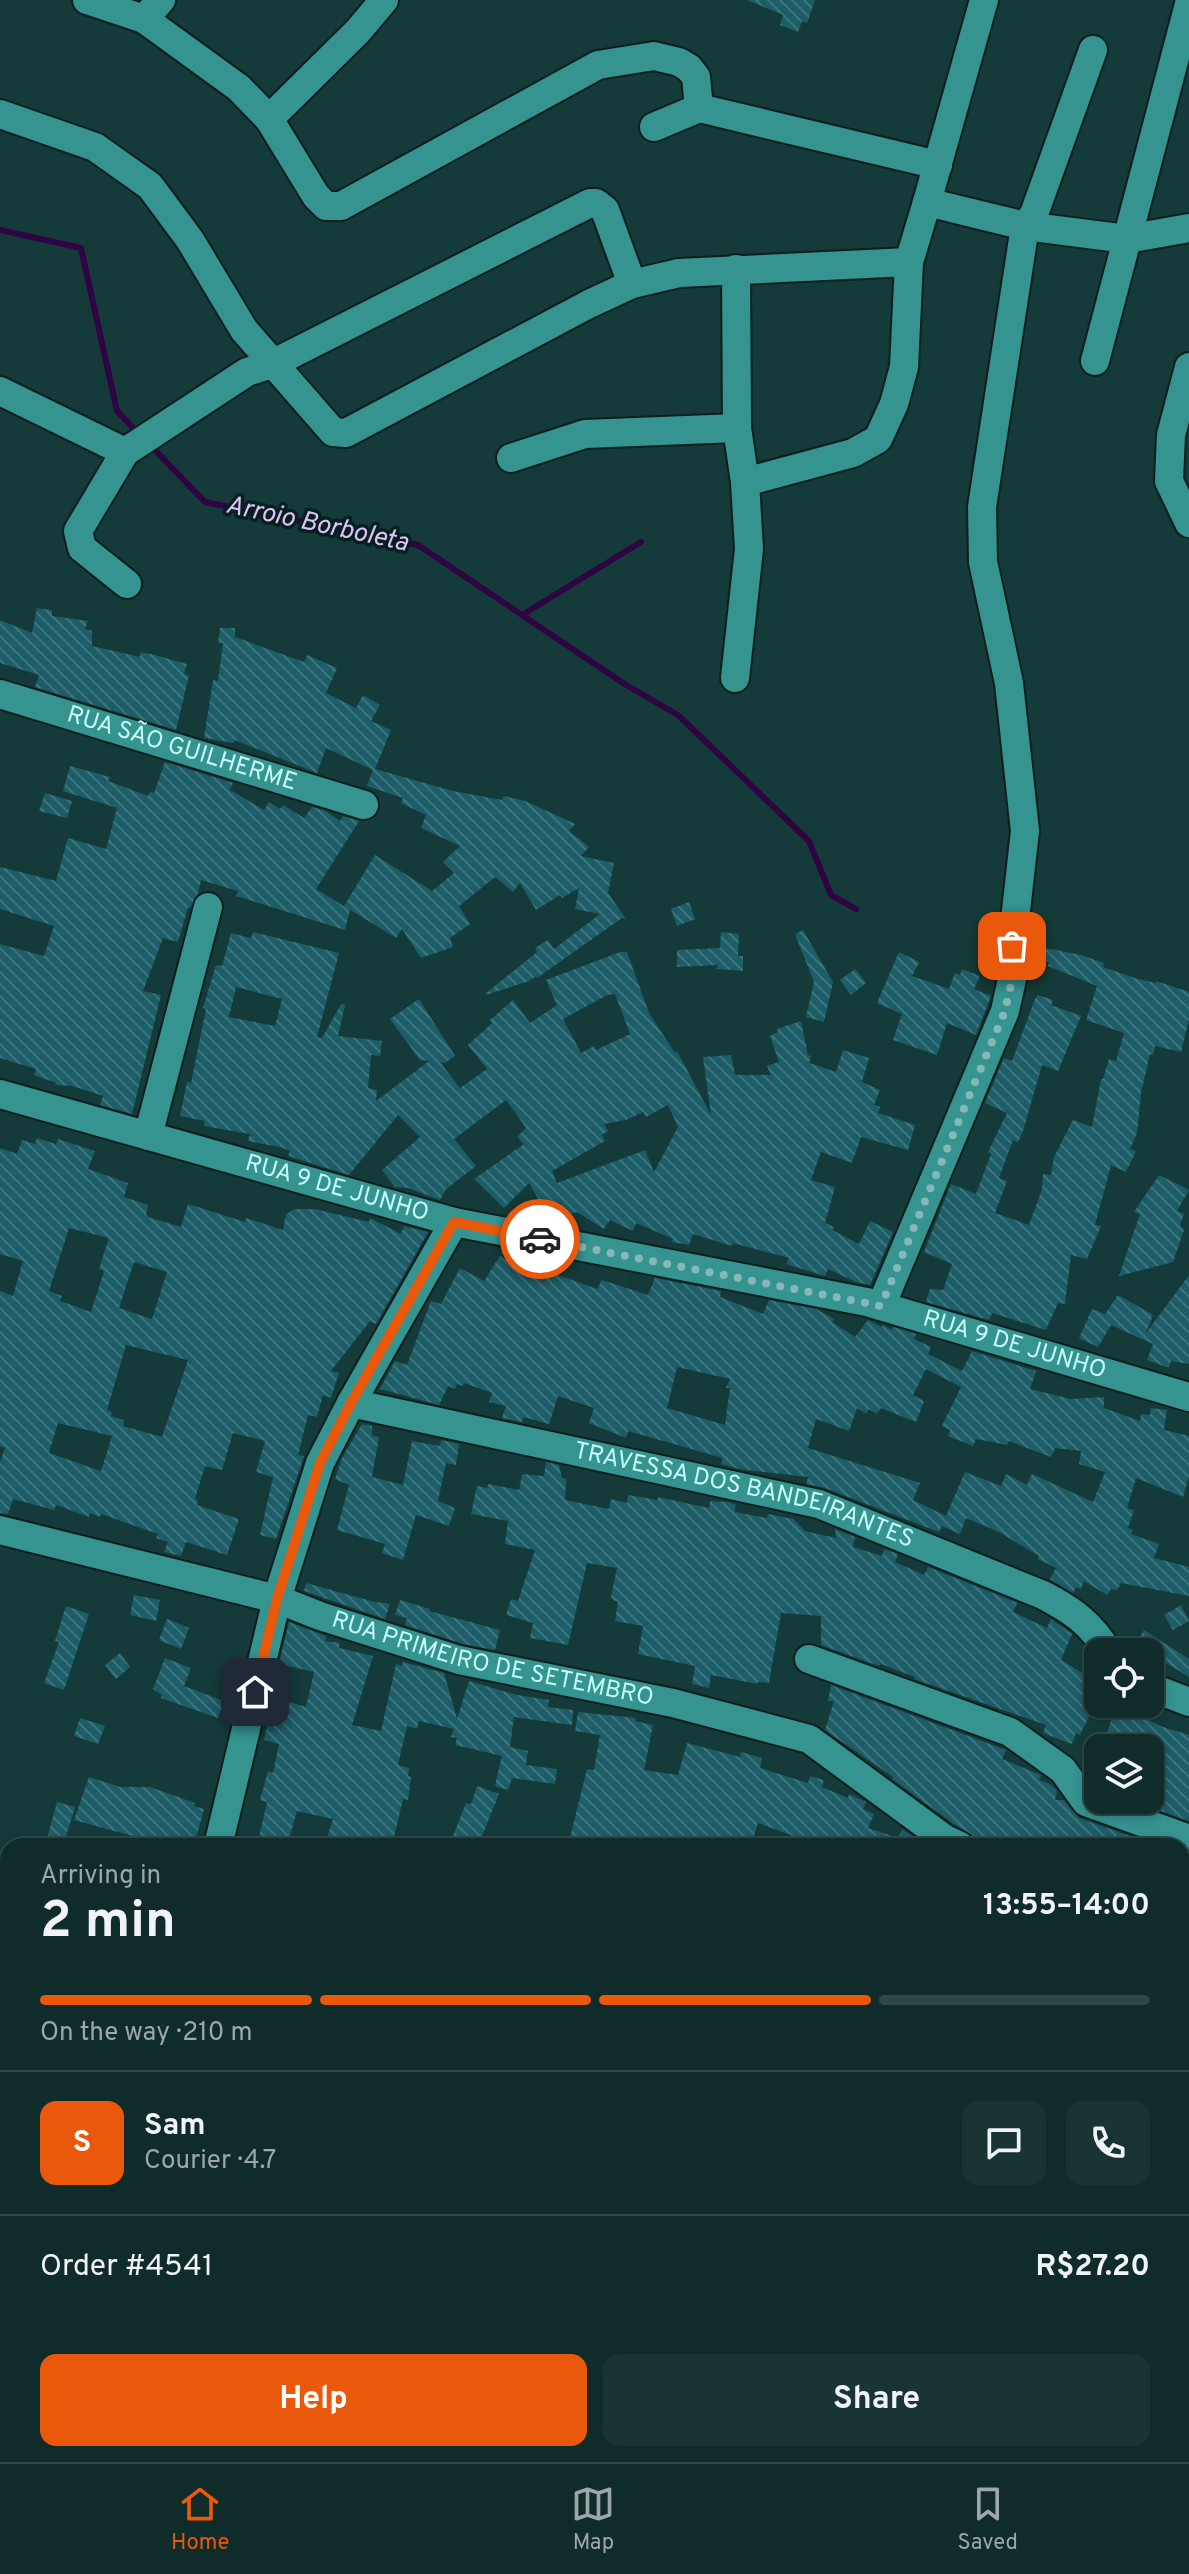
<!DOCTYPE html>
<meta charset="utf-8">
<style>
:root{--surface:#0f2c2b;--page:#183433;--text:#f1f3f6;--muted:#9ba7a9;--line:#2f4847;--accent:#ea580c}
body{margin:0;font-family:Overpass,sans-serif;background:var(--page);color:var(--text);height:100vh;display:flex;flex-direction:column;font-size:30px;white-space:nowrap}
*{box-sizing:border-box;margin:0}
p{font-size:26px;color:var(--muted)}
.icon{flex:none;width:44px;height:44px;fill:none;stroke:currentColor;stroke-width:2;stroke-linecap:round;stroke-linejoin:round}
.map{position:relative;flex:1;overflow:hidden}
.drawer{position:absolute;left:0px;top:1838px;width:1190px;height:624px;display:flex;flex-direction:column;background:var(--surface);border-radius:24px 24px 0 0;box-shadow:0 4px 12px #0003,0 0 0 2px var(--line)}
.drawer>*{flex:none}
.buttons{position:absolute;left:1084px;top:1638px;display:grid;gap:16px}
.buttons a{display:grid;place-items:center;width:80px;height:80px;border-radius:16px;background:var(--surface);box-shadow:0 4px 12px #0003,0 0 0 2px var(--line);font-size:40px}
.pin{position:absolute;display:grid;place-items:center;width:68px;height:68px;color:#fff;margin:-34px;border-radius:16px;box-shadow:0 4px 12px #0006}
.courier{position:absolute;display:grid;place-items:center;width:80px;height:80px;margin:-40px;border:6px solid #ea580c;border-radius:50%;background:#fff;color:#222;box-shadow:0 2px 10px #0007}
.headline em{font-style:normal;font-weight:700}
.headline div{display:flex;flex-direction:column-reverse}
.headline{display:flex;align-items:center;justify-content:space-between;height:136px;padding:0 40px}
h1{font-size:52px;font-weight:700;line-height:60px}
.bar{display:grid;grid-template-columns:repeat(4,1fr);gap:12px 8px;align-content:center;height:96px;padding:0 40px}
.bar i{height:10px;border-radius:6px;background:var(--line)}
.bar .current{background:var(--accent)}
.bar p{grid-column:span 4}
.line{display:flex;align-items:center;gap:20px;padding:0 40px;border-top:2px solid var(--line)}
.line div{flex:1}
.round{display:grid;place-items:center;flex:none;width:84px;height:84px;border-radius:16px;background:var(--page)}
.cta{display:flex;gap:16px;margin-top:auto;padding:16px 40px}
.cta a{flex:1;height:92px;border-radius:16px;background:var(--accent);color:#fff;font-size:32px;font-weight:700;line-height:92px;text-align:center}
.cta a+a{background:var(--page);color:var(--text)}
.menu{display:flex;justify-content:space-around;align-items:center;height:112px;border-top:2px solid var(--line);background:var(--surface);font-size:22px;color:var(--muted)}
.menu a{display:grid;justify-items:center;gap:4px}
.menu .current{color:var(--accent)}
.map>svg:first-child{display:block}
</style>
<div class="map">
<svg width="1189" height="2462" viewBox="0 0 1189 2462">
<defs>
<pattern id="building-back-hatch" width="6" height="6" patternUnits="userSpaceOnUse" patternTransform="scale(2)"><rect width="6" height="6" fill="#1d5d68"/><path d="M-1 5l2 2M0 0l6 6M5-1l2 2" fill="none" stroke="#3c757e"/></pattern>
</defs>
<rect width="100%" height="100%" fill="#143b39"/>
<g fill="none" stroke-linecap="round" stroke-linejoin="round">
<path stroke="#2f0442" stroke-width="6" d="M0,230L81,248L117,411L139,434
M150,445L205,502L418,545L626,685L678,715L809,841L831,895L856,909
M522,615L641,542"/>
</g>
<path fill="url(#building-back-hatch)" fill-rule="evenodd" d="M747,0H815L807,23L802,21L798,32L780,25L783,15Z
M37,608L52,610V616L88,621L85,629L92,631V646L140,657L141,652L155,655L187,664L184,674L189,675L176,730L35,687L39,675L0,663V620L32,633Z
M220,628H235V637L304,662L307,655L337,668L326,693L356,708L363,695L380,705L371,721L391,730L375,769L453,791L502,800L504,796L525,801L575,824L569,831L589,847L581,856L614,863L608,893L626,919L622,918L537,978L536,976L529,981L486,995L485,994L537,952L535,948L548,940L554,949L600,914L575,909L579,888L562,898L560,895L536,910L520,883L513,892L495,877L459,906L470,924L450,938L453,947L421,958L402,929L396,938L344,906L375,855L432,891L454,873L443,862L460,846L421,828L426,815L401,803L403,798L367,786L373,770L326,748L317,773L235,740L234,743L204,738L213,680L218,681L223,643H218Z
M165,762L233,783L230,790L264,810L269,802L280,809L283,805L304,818L312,807L326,811L340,821L343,816L359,821L316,889L350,910L345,930L236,896L238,891L201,880L198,894L190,908L188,907L178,942L163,938L143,991L161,995L132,1114L100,1105L103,1096L72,1086L55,1085L56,1083L34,1075L36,1069L0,1058V944L44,956L54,926L0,909V867L56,881L68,838L106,849L117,808L63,791L70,766L110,777L108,781L148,796L150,792L154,793Z
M45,793L72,801L67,818L39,811Z
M689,902L695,919L677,926L671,909Z
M803,930L833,982L824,1022L806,1017L814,982L795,934Z
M253,932L339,953L317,1037L322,1038L341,1004L345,1005L338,1036L382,1041L380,1056L371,1055L368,1088L377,1090L376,1101L429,1061L420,1060L390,1019L419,999L455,1056L445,1063L440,1062L460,1088L487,1069L468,1045L492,1023L490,1020L513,1000L530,1023L557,1005L546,980L620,952H627L649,1013L675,1053L677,1051L711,1115L703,1057L731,1055L735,1075H771L767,1066L779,1062L770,1036L778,1032L777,1029L801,1021L808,1055L811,1056L809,1063L836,1072L843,1050L869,1058L862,1082L880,1090L874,1105L880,1107L878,1113L915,1125L908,1150L861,1137L852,1163L821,1152L811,1180L835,1187L825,1223L834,1227L832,1230L859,1244L870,1221L893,1232L870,1285L856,1282L828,1269L825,1276L786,1264L789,1258L733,1243L732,1246L693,1234L689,1245L672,1242L673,1239L636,1223L633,1231L610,1220L604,1229L577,1212L551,1221L529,1183L504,1208L474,1179L524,1144L517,1137L526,1128L506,1100L454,1139L476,1166L446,1189L440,1200L408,1188L395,1187L382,1170L420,1137L398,1115L349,1175L288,1156L290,1151L280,1147L248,1141L250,1134L204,1126L205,1121L180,1116L187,1082L191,1083L206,1009L203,1008L216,965L222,966L231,933L251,938ZM236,987L282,999L275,1026L229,1017ZM615,994L630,1034L596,1050L594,1046L581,1053L563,1019L607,995ZM668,1105L678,1127L654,1172L645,1150L557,1183L552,1171L605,1141L602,1135L608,1131L604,1124L626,1120L643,1112L646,1117Z
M721,932L739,934L738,956H743V971L717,969L718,965L677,967V950L720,948Z
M1031,945L1081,955L1104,963L1103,967L1138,979L1156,983V981L1189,992V1019L1181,1052L1155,1046L1153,1055L1150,1054L1141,1093L1137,1133L1130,1149L1136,1151L1126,1172L1111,1165L1095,1225L1101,1226L1087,1259L1071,1255L1065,1304L1058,1303L1046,1330L992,1313L989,1320L926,1302L930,1289L943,1290L952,1264L924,1252L951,1184L976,1194L991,1154L988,1152L1007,1113L985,1103L1004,1058L1012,1061L1035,999L1038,995L1053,1000L1051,1005L1081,1016L1058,1071L1042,1065L1023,1131L1018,1142L1013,1140L999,1178L1007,1181L995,1213L1029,1225L1042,1189L1043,1174L1051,1175L1054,1157L1073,1120L1092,1127L1101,1079H1103L1109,1059L1116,1061L1124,1033L1086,1020L1097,986L1048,966L1049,962L1030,960Z
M899,952L919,962L912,976L949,989L955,973L960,975L962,969L980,976L974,989L991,996L976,1035L947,1023L937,1055L893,1040L902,1014L877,1003Z
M855,969L866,983L851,995L840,980Z
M37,1138L56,1144L58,1139L95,1151L88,1169L128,1183L124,1197L148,1205L146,1214L148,1217L181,1227L188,1204L245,1222L246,1218L283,1230L286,1214L295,1209H315L369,1222L370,1218L401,1234L404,1226L428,1232L376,1324L370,1321L331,1371L339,1373L331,1398L323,1395L317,1417L308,1415L298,1455L304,1456L276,1539L260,1535L273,1477L256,1472L265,1441L233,1433L222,1470L205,1466L195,1499L198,1500L197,1505L239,1519L227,1555L186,1542L181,1556L164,1552L168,1542L156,1538L158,1534L101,1514L100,1517L90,1513L89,1517L56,1505L54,1510L13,1499L8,1514L0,1513V1462L5,1448L0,1446V1291L13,1296L23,1261L0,1254V1148L17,1154L22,1140L35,1144ZM69,1228L109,1238L99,1269L104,1271L91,1312L60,1301L62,1296L49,1291ZM134,1262L167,1272L152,1319L119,1308ZM126,1345L188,1360L162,1437L123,1426L124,1420L111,1416L112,1412L107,1410ZM58,1423L112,1436L101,1471L49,1453Z
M1159,1175L1189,1190L1177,1211L1184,1214L1180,1225L1184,1230L1173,1262L1119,1276L1140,1214L1134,1212Z
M500,1256L534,1279L538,1268L597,1289L602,1280L648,1295L655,1278L721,1291L720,1297L763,1314L769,1300L816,1309L834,1319L832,1322L855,1337L868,1320L882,1327L883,1325L892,1330L893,1327L916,1334L914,1339L931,1347L928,1354L962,1371L972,1351L1036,1371L1030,1389L1071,1399L1104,1397V1408L1140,1421L1141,1414L1150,1415L1151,1408L1167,1410L1164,1430L1189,1436V1476L1183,1497L1136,1478L1127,1508L1134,1510L1128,1528L1133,1530L1131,1534L1159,1544L1154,1558L1189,1567V1596L1121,1583L1117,1590L1111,1589L1107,1595L1084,1581L1081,1589L1076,1587L1073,1593L1050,1579L1056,1568L1038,1559L1039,1556L999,1532L966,1518L960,1534L942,1526L939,1532L825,1488L806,1484L808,1477L739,1469L721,1464L723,1458L628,1431L626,1438L589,1423L594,1408L558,1396L549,1424L523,1417L522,1422L502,1418L506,1406L489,1402L492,1393L464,1383L463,1386L457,1384L455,1389L448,1386L439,1405L380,1389L395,1361L407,1365L431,1301L441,1304L460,1268L484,1281ZM677,1367L730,1379L726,1388H730L725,1425L667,1408ZM926,1369L961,1387L942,1426L950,1430L948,1436L973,1446L976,1439L1007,1445L1009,1441L1051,1457L1055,1448L1081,1451L1079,1464L1105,1472L1093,1502L1032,1474L1027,1485L1006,1474L1001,1486L965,1472L946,1516L913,1500L920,1483L808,1448L816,1419L849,1431L857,1408L866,1414L869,1409L877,1414L881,1408L916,1422L924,1401L913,1395Z
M1189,1275V1364L1171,1361L1169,1368L1147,1360L1153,1344L1111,1325L1098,1347L1079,1338L1092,1309L1105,1314L1118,1295L1153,1315L1146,1333Z
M362,1424L372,1426V1436L379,1437L372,1477L403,1485L412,1441L440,1446L441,1440L459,1444L456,1465L446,1463L438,1501L455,1508L449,1526L416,1515L403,1560L382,1553L385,1544L337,1530L349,1485L335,1479L342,1458Z
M546,1462L559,1465L562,1478L566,1479L565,1500L609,1509L611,1499L627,1503L628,1495L658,1500V1497L709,1508L710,1501L728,1502L736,1505L735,1512L767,1518L768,1514L793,1519L805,1531L836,1538L835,1529L837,1530L855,1537L853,1547L882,1556L884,1549L898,1554L895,1562L924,1575L928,1567L1015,1602L1017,1603L1013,1612L1047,1628L1051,1619L1072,1634L1061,1660L1097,1682L1098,1698L1080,1735L1076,1733L1072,1744L1043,1733L1046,1725L914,1679L915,1677L881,1664L879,1666L821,1645V1616L781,1613L769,1683L758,1682L757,1684L711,1675L709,1688L692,1684L695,1666L638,1654L643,1626L615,1621L618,1602L613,1600L611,1597L617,1568L587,1563L568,1645L530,1638L533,1623L506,1615L511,1599L518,1601L535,1550L505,1544L508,1521L471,1514L477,1486L487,1488L488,1484L519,1490L522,1474L544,1476Z
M306,1583L375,1602L390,1604L385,1619L304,1591Z
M134,1595L160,1600L156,1621L130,1615Z
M400,1600L430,1609L429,1611L500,1630L495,1650L463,1644L405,1625L407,1618L395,1615Z
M1181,1605L1189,1621L1173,1630L1164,1615Z
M66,1606L89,1614L64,1690L44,1683L59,1642L55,1641Z
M167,1619L189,1628L181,1649L159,1640Z
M289,1622L326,1636L325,1641L340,1643L339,1648L373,1656L352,1725L381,1731L396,1664L402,1666L403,1662L444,1673L457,1719L469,1681L517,1695L549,1700L548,1707L573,1710L572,1725L514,1717L510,1747L528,1751L526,1765L557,1769L555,1784L512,1778L508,1790L495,1786L502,1756L455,1745L457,1738L451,1737L454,1729L419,1721L417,1729L407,1726L398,1765L409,1768L408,1776L411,1777L408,1800L403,1799L392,1846H324L333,1819L297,1811L287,1846H257L267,1802L260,1800L268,1771L273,1773L279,1744L264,1740L271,1707L282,1711L286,1701L306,1707L314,1672L279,1664Z
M1144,1630L1189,1659V1677L1135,1644Z
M120,1653L130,1667L116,1679L105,1665Z
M165,1658L191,1668L184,1686L224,1701L218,1718L161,1698L162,1695L153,1689Z
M831,1685L1006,1750L1002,1759L1041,1775L1039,1780L1050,1784L1057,1791L1055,1800H1064L1079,1818L1158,1846H988L954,1824L892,1779L893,1777L825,1730L834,1701H828Z
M1114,1708L1136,1719L1138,1715L1163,1727L1189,1735V1821L1150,1807V1764L1154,1748H1134L1107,1735Z
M578,1712L636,1718L635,1721L653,1725L644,1770L678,1775L687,1743L740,1757L741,1752L762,1758L760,1768L808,1783L810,1776L824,1780L822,1787L848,1798L849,1794L866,1802L863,1809L874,1814L868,1828L898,1838L902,1829L926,1846H788L791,1835L758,1823L751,1846H568L587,1769L594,1770L600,1735L575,1731Z
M80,1718L105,1726L98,1744L74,1736Z
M89,1777L120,1787H150L195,1803L194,1806L204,1809L194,1846H138L140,1838L74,1820Z
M477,1786L499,1794L478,1846H449L466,1803L471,1804Z
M57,1802L75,1807L63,1846H45Z"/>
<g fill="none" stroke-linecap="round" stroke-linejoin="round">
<g stroke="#0f1f1e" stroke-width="32">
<g id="minor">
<path d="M87,0L144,19L239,88L269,119L316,196L326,206H341L598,65L654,56L679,62L689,68L696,77L699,108"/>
<path d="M144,19L161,0"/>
<path d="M1093,50L1034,214L1025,226L1127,239L1189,228"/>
<path d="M0,114L95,147L150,186L190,240L244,330L333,432L346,433L589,304L632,284L679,273L909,262"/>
<path d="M269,119L358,31L384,0"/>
<path d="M654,127L699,108L938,165"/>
<path d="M1095,361L1189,4"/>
<path d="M1189,367L1171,435L1169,481L1189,523"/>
<path d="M0,391L125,452"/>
<path d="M511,458L585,434L737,428"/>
<path d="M745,482L853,453L878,439L894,404L904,367L909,262L927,202"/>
<path d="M127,584L82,548L78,531L125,452L247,372L272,364L590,203H596L605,210L632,284"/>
<path d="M735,678L749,549L745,482L737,428L736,269"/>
<path id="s1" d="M0,694L364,805"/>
<path id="s2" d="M0,1094L454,1222L867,1302L1189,1397"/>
<path d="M148,1136L208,907"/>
<path d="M881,1306L1005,1011L1014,970L1012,946L1025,831L1009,683L983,562L982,507L1025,226L927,202L984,0"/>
<path id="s3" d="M351,1403L819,1504L1043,1595C1072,1610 1092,1624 1108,1652"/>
<path id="s4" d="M0,1530L277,1599L320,1616L459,1660L673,1703L809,1739L945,1839L960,1846"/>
<path d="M809,1659L1010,1732L1063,1770L1086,1802L1189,1839"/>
<path d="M1150,1687L1189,1702"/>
<path d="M218,1846L277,1599L320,1463L351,1403L454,1222"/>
<path d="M1182,1921L1189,1926"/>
<path d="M0,1961L8,1963"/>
<path d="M1182,2193L1189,2182"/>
<path d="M0,2398L8,2402"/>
<path d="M1182,2404L1189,2405"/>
<path d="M49,2454L52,2462"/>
<path d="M204,2454L241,2462"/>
</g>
</g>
<use href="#minor" stroke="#359390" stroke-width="28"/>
</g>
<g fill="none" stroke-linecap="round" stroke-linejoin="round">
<path stroke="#88b8b6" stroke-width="8" stroke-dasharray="0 14.4" d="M540,1239L881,1306L1005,1011L1014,970L1012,946"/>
<path stroke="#ea580c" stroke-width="10" d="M255,1692L277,1599L320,1463L351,1403L454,1222L540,1239"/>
</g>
<g text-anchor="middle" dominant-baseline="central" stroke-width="7" stroke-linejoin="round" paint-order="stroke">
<g font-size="24" fill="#c6fcf9" stroke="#05201f">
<text stroke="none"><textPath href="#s1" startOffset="190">RUA SÃO GUILHERME</textPath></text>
<text stroke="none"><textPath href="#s2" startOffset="350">RUA 9 DE JUNHO</textPath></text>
<text stroke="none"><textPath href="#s2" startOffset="1046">RUA 9 DE JUNHO</textPath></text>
<text stroke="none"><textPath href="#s3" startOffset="404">TRAVESSA DOS BANDEIRANTES</textPath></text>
<text stroke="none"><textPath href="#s4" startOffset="510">RUA PRIMEIRO DE SETEMBRO</textPath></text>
</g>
<g font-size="26" font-style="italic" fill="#e2c1f9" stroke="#05201f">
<text transform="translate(317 525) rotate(12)">Arroio Borboleta</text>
</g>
</g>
</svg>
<div class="buttons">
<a><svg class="icon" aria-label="locate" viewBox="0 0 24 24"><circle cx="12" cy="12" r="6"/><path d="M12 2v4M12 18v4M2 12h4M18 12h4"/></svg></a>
<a><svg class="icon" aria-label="layers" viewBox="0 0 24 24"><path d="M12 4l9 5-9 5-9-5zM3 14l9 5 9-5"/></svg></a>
</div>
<div class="pin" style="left:1012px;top:946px;background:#ea580c"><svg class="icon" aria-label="bag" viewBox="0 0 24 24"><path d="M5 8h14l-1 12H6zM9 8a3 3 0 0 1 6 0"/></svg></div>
<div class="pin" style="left:255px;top:1692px;background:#1f2937"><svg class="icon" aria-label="home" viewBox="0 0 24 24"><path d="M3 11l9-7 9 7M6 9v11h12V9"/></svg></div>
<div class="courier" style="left:540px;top:1239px"><svg class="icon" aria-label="car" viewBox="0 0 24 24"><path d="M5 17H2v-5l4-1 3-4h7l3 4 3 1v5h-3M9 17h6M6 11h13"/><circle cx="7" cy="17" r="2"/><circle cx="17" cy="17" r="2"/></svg></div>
<section class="drawer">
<div class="headline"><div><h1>2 min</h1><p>Arriving in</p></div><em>13:55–14:00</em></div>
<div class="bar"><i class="current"></i><i class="current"></i><i class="current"></i><i></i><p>On the way · 210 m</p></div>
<div class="line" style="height:144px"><b class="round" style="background:var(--accent);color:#fff">S</b><div><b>Sam</b><p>Courier · 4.7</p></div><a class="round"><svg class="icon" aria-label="chat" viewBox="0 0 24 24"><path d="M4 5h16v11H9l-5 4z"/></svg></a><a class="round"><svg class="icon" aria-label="phone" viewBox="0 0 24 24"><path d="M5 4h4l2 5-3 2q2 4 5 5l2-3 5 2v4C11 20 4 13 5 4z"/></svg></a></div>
<div class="line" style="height:104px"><div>Order #4541</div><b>R$27.20</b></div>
<div class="cta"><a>Help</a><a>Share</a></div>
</section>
</div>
<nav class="menu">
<a class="current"><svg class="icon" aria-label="home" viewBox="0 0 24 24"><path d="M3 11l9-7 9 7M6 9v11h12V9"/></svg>Home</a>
<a><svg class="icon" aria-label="map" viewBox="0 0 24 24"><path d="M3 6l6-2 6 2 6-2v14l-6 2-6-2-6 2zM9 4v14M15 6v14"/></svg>Map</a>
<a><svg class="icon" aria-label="saved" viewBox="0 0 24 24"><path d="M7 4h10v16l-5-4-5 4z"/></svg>Saved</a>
</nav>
